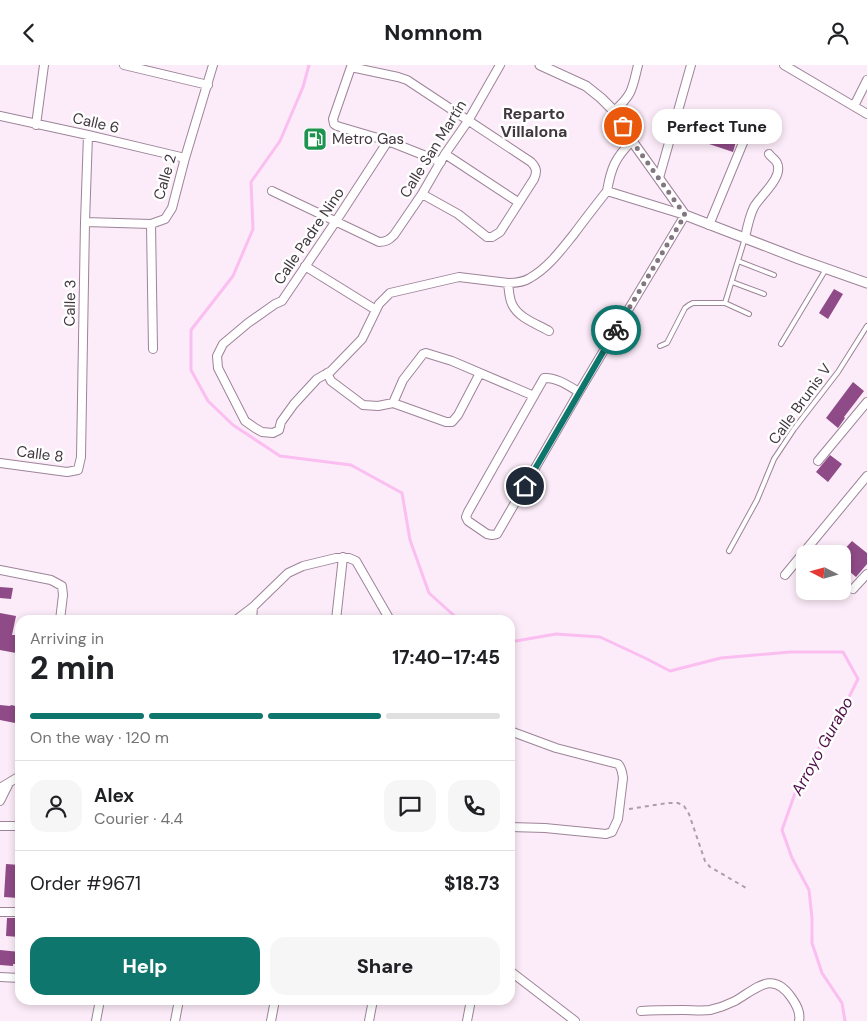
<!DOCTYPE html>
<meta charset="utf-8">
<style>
:root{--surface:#fff;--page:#f6f6f6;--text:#202124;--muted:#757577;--line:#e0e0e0;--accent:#0f766e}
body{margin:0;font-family:"DM Sans",sans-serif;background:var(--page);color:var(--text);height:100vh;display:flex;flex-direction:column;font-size:19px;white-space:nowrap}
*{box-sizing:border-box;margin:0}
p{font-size:16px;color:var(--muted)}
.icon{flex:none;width:28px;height:28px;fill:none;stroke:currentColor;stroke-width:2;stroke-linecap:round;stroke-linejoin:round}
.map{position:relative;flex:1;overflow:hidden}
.drawer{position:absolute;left:15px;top:550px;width:500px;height:390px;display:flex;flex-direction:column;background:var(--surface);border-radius:15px;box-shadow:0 2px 8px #0003}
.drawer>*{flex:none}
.needle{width:32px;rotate:276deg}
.tools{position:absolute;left:796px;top:480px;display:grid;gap:10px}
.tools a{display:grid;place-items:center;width:55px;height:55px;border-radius:10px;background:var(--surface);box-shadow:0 2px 8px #0003;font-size:25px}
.pin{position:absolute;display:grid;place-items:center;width:42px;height:42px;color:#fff;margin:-21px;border:2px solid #fff;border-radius:50%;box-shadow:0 1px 5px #0007}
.courier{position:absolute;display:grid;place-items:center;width:50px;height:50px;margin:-25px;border:4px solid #0f766e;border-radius:50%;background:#fff;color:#222;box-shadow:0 1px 6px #0007}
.bubble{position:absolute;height:35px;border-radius:15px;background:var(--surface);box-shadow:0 2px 8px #0003;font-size:16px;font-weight:800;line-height:35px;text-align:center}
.overview em{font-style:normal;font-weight:800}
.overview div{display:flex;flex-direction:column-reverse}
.overview{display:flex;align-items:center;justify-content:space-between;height:85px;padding:0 15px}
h1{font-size:32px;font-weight:800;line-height:38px}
.bar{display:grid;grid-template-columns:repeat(4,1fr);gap:8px 5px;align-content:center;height:60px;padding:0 15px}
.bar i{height:6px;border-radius:4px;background:var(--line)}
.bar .active{background:var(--accent)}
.bar p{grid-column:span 4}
.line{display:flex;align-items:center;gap:12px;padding:0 15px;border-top:1px solid var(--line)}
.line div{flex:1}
.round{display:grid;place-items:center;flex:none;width:52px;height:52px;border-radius:15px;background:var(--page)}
.button{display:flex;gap:10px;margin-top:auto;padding:10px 15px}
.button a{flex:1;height:58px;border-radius:15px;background:var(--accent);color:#fff;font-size:20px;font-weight:800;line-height:58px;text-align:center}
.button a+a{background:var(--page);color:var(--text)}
header{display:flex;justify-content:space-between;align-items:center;height:65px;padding:0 15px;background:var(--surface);font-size:22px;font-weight:800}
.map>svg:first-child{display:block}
</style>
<header><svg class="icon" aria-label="back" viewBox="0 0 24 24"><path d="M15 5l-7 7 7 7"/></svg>Nomnom<svg class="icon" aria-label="person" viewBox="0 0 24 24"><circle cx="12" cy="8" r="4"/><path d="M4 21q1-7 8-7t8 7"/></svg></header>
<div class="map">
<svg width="867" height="956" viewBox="0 0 867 956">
<rect width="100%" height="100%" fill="#fcebf8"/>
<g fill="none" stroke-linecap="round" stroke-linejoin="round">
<path stroke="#fbbef1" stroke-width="3" d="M309,0L303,22L280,76L251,117L253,164L233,211L191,265V305L208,336L233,360L280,391L351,400L402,428L410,475L429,528L459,555
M510,577L556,569L600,572L645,593L670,606L721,593L790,587H843L858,614L842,646L800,714L782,765L792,793L809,825L812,853V878L822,908L842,938L845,956"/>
</g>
<path fill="#8f4b87" d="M717,55L740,63L733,87L709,79Z
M834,224L843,229L828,254L819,248Z
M853,317L864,326L844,352L845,353L838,363L826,353Z
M830,390L842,399L828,417L816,407Z
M852,476L867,488V499L856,512L842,500V487Z
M0,522L13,523L11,534L0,533Z
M0,548L16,551L12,570H18L16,588L0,585Z
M0,640L10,641L11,640L20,642V659L0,655Z
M6,799L20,800L18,833L4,832Z
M7,853H20L19,872L6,871Z
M0,885L20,887V899H13V901L0,900Z"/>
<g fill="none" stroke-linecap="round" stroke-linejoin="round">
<g stroke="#9d8499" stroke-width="6">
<path id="service" d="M738,196L774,210
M732,217L764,229
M725,238L749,249
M781,279L826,204
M660,281L667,278L685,243L689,240L693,238H725L745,173
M729,486L757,435L774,394L794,364L838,307L867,261"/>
</g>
<g stroke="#9d8499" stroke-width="10">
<path id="minor" d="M124,0L208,20
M784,0L867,49
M854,41L867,15
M614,46C633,29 632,24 638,0
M0,51L88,70L185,93
M36,60L44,0
M388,76L336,156L282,236L275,239L248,258L223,279L217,291L218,303L245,356L255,363L262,367L273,368L279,365L281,357L294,339L317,314L331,306L362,274L379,239L390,228L459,212L508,218C516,218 524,217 530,213C548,203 561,185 574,169C585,154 596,140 607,126L685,150L579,327L497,469L492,470L487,469L468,456L466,452L468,447L544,313C556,312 569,321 579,327
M445,89L518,137
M659,113L691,0
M272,126L379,177C386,177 389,175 394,170L422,129L445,89L468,56L500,0
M607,126C611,103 615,93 632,76
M422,129L458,149L487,172H492L500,167L534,114C537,107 537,103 531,97L407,15L398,12L351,2L333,54L334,59L337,61L388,76L441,97
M85,157L151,159L165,154L172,143L185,93L213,0
M151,159L153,284
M709,160L752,56
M745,173C747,163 749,152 754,142C760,131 784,112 777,98C776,95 771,92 769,89
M305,201L376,245
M508,218C509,225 509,233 512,239C518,253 537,259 549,266
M327,308L331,316L363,340L378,341L393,338L446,357H452L458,350L480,308
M393,338L403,315L423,289L426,288L452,296L534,331
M818,396L867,337
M0,398L67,407L78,405L81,392L85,157L88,70
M0,505L51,515L62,521L63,530L60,555
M785,510L867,411
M853,524L867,509
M236,555L253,542L288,508L303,501L336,493H349L356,496L390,555
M252,555L253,542
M336,555L343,492
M510,666L556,683L618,699C622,703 622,707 623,713L618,754L612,767L606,769L545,763L510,762
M0,723L20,711
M0,736L9,718
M0,761H20
M0,847H20
M510,906L575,956
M0,912L20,913
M641,946C655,945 669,945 683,945C692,945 702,946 710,945C719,943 727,940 735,936C756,924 772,905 791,932C796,939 801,947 799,956
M96,956L100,935
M175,956L179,935
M271,956L275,935
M369,956L373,935
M467,956L471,935"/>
</g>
<g stroke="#9d8499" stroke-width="11">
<path id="tertiary" d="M540,0L586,21L601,33L614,46L632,76L685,150L799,194L867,218"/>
</g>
<path stroke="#ac9ea9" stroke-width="2" stroke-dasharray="4 4" stroke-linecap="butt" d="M629,744L668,738H678L684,741L689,749L705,796L710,802L748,824"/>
<use href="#service" stroke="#fff" stroke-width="4"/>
<use href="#minor" stroke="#fff" stroke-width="8"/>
<use href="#tertiary" stroke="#fff" stroke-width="9"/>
</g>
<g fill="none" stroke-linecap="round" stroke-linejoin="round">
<path stroke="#827680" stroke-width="5" stroke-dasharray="0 9" d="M616,265L685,150L632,76L623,61"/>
<path stroke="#0f766e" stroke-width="6" d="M525,421L616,265"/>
</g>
<defs>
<g id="fuel-square" transform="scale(1.25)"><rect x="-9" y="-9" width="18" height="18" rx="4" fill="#1d934f" stroke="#fefefe"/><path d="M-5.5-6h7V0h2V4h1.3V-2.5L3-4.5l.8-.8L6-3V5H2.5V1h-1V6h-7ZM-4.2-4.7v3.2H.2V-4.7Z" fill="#fff"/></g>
</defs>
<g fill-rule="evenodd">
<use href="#fuel-square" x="315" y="74"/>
</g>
<g text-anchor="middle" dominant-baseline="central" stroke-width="5" stroke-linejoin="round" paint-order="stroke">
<g font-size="15" fill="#41373f" stroke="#fefefe">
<text transform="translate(96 58) rotate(13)">Calle 6</text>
<text transform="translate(433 84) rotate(-58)">Calle San Martín</text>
<text transform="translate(165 112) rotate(-74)">Calle 2</text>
<text transform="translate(309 171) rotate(-56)">Calle Padre Nino</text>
<text transform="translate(70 238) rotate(-89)">Calle 3</text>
<text transform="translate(800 339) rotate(-54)">Calle Brunis V</text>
<text transform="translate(40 389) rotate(7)">Calle 8</text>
</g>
<g font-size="15" fill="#41373f" stroke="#fefefe" text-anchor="start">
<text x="332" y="74">Metro Gas</text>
</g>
<g font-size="16" font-weight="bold" fill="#41373f" stroke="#fefefe">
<text x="534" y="48">Reparto<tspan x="534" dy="18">Villalona</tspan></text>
</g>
<g font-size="16" font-style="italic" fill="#4e0c49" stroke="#fefefe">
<text transform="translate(822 681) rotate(-61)">Arroyo Gurabo</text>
</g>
</g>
</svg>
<div class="tools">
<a><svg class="needle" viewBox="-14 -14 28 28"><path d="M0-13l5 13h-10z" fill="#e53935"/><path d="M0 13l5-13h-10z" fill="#757577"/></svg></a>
</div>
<div class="pin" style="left:623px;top:61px;background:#ea580c"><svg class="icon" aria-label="bag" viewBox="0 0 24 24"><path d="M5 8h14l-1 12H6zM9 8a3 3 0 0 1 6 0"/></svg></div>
<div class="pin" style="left:525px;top:421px;background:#1f2937"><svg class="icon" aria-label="home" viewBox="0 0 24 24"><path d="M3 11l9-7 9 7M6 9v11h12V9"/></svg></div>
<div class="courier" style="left:616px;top:265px"><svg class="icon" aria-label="bike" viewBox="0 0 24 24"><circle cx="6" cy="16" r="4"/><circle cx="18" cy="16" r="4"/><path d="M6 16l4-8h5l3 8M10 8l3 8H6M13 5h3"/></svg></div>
<div class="bubble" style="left:652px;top:44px;width:130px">Perfect Tune</div>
<section class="drawer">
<div class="overview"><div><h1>2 min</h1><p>Arriving in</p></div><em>17:40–17:45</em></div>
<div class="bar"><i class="active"></i><i class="active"></i><i class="active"></i><i></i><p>On the way · 120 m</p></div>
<div class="line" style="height:90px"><a class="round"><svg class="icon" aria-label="person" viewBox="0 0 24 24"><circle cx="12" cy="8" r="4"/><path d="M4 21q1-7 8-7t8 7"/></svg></a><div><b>Alex</b><p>Courier · 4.4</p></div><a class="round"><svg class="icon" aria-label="chat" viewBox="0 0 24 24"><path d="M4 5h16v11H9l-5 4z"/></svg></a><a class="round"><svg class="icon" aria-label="phone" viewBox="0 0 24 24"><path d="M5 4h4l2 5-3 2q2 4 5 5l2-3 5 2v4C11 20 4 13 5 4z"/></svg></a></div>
<div class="line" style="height:65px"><div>Order #9671</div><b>$18.73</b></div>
<div class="button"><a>Help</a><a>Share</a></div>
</section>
</div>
